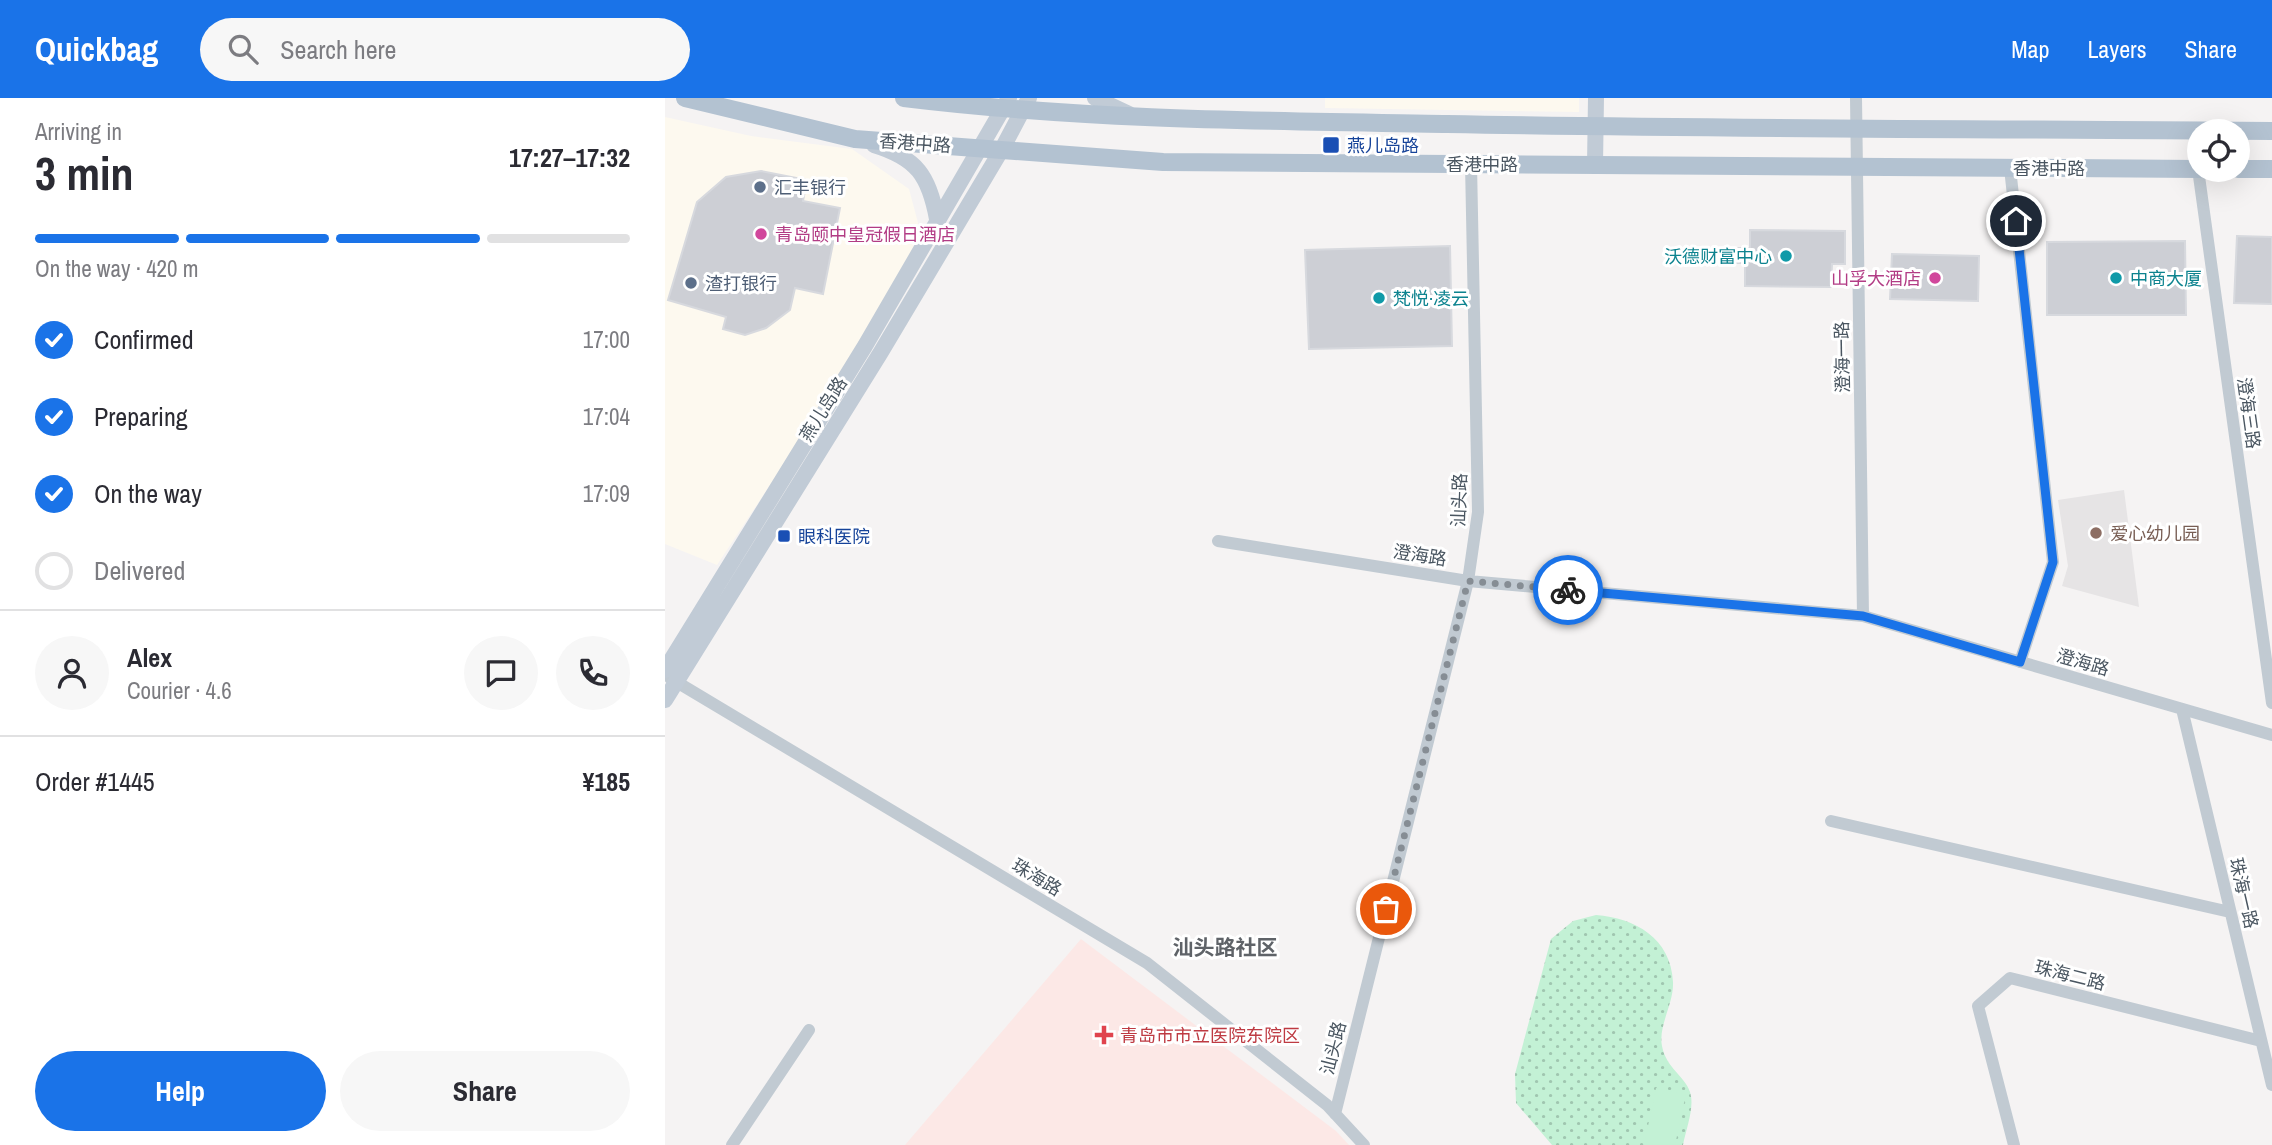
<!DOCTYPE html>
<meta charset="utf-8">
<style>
:root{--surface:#fff;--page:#f7f7f7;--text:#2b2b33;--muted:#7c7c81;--line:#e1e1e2;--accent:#1a73e8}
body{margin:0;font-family:"Archivo Narrow","Noto Sans SC",sans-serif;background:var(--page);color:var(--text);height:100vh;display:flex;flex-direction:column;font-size:26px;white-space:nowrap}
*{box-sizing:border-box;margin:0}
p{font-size:23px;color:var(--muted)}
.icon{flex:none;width:38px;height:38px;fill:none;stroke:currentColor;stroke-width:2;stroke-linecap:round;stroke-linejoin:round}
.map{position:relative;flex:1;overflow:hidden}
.sheet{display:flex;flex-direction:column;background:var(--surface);width:665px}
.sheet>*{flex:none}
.controls{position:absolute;left:1522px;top:21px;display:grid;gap:14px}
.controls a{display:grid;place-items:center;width:63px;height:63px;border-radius:50%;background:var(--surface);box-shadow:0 7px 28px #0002;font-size:35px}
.pin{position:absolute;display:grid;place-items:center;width:60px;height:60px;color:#fff;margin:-30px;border:4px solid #fff;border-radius:50%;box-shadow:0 2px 7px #0007}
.courier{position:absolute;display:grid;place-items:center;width:70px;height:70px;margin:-35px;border:5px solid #1a73e8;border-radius:50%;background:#fff;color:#222;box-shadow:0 2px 9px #0007}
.head em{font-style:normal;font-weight:700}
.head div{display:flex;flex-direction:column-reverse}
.head{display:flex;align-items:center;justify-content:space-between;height:119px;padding:0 35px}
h1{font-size:46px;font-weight:700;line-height:52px}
.bar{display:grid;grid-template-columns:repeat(4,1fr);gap:10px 7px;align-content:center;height:84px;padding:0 35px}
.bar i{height:9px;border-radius:5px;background:var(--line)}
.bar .on{background:var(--accent)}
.bar p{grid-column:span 4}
.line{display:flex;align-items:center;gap:18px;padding:0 35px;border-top:2px solid var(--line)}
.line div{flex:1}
.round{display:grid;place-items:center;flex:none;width:74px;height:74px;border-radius:37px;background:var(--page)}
ol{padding:0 35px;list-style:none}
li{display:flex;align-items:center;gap:21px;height:77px}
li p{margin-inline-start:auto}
li .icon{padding:7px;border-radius:50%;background:var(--accent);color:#fff;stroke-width:4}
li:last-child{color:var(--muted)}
li i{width:38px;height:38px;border:4px solid var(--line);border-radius:50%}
.button{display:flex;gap:14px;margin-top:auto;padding:14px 35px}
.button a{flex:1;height:80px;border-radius:42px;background:var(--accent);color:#fff;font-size:28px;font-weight:700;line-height:80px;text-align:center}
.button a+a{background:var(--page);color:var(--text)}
header{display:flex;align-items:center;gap:42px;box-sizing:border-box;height:98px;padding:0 35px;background:var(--accent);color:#fff}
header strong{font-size:33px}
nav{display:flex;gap:38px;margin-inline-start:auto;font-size:24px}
.search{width:490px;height:63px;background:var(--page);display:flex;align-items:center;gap:18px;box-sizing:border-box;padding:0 24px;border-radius:38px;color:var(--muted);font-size:26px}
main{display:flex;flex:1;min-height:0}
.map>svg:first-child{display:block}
</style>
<header>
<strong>Quickbag</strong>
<div class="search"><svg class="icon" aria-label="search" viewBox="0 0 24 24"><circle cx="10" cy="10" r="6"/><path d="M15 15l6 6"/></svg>Search here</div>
<nav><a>Map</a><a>Layers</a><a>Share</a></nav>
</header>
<main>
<section class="sheet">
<div class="head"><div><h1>3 min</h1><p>Arriving in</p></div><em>17:27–17:32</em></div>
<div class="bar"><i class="on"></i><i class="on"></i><i class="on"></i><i></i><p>On the way · 420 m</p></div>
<ol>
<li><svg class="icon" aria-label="check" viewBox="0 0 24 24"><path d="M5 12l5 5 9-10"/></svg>Confirmed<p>17:00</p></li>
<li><svg class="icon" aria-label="check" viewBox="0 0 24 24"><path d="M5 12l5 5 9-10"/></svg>Preparing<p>17:04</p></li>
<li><svg class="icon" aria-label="check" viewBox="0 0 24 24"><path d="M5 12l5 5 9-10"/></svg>On the way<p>17:09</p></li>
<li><i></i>Delivered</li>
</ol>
<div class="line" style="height:126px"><a class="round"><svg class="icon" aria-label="person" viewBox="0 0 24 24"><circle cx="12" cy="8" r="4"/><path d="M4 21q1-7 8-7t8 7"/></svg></a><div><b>Alex</b><p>Courier · 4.6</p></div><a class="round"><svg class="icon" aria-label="chat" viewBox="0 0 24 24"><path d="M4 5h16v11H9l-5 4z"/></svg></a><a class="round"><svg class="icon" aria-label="phone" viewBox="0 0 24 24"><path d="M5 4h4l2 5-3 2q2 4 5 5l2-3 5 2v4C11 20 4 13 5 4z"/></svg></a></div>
<div class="line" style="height:91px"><div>Order #1445</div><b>¥185</b></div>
<div class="button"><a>Help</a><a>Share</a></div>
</section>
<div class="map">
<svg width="1607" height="1047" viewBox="0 0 1607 1047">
<defs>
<pattern id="park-dots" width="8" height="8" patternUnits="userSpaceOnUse" patternTransform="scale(1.75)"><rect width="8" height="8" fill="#c3f1d5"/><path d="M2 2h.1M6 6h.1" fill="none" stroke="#a0c6b0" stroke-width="1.8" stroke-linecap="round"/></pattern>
</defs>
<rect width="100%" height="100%" fill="#f5f3f3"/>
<path fill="#fdf9ef" d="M660,0H914V14L660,10Z
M0,19L86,38L187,51L244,91L256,136L187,263L52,467L0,446Z"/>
<path fill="#e6e4e5" d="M1459,392L1474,509L1397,488L1403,468L1393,402Z"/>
<path fill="#fce8e6" d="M416,841L671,1033L684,1047H240Z"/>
<path fill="url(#park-dots)" d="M931,817C970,820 1006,840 1008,884C1009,905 993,928 997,948C1001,970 1020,978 1025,994C1030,1009 1021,1031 1018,1047H887L851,1005L850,976L886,841L908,823Z"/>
<path fill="#c3f1d5" d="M991,990L1021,996L1010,1047H979Z"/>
<path fill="#cdcfd5" stroke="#d7d9de" stroke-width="2" d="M96,73L142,82L138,103L175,110L158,196L130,190L125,212L101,230L80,237L58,231L61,219L3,202L32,104L61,79Z
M1085,132L1180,133V166H1167L1166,189L1080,188V165H1063V150H1085Z
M1572,138L1607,139V206L1569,205Z
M1520,143L1521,217H1382V144Z
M785,148L787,248L644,251L640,152Z
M1227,156L1314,158L1313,203L1225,201Z"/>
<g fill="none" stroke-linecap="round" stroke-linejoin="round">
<path stroke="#c1cad2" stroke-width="12" d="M1191,0L1198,518
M1345,70L1388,464L1355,564
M1533,71L1607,605
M553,443L803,483L1198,518L1607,637
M5,580L482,865L662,1007L699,1047
M1517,611L1607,987
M1166,723L1565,814
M670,1016L803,483L813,414L806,66
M67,1047L144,932
M1349,1047L1313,908L1345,880L1596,943"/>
<path stroke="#c1cbd6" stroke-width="16" d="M430,0L464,16
M209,47C252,60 264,78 272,121
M930,67L931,0
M0,572L200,248L344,0
M0,602L216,254L337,51L364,0"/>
<path stroke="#b3c2d1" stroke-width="18" d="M20,0L190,41L498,64L1535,71
M239,0C419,22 600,23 782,26C1057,31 1332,31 1607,33
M1573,71H1607"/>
</g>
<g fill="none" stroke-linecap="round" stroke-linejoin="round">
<path stroke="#868d94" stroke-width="7" stroke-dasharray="0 12.6" d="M721,811L803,483L903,492"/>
<path stroke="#1a73e8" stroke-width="9" d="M903,492L1198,518L1355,564L1388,464L1351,123"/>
</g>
<g fill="#1a4fb4" stroke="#fff" stroke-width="2.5">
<rect x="657" y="38" width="18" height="18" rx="3.5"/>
<rect x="112" y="431" width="14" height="14" rx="3.5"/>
</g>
<g fill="#5c6f8a" stroke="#fff" stroke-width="2.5">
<circle cx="95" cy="89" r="7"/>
<circle cx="26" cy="185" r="7"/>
</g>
<g fill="#d1479c" stroke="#fff" stroke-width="2.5">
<circle cx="96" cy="136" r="7"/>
<circle cx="1270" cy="180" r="7"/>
</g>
<g fill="#0f9aa8" stroke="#fff" stroke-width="2.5">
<circle cx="1121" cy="158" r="7"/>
<circle cx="1451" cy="180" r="7"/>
<circle cx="714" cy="200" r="7"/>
</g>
<circle fill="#8d6e63" stroke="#fff" stroke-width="2.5" cx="1431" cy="435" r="7"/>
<path fill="#e0444e" stroke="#fff" stroke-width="2.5" d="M435.5 926.5h7v7h7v7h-7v7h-7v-7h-7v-7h7z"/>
<g text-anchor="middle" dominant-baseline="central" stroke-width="6" stroke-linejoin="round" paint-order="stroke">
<g font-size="18" fill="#4a5661" stroke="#fff">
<text transform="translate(250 45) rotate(4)">香港中路</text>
<text x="817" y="66">香港中路</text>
<text x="1384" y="70">香港中路</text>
<text transform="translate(1177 259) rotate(-91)">澄海一路</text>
<text transform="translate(158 311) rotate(-58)">燕儿岛路</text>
<text transform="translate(1584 315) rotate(82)">澄海三路</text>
<text transform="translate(794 402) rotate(-88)">汕头路</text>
<text transform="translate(755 457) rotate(9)">澄海路</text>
<text transform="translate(1418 564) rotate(16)">澄海路</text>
<text transform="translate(372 779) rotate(31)">珠海路</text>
<text transform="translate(1579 795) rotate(77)">珠海一路</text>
<text transform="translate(1405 877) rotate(14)">珠海二路</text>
<text transform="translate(668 950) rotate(-76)">汕头路</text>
</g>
<g font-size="18" fill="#164399" stroke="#fff" text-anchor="start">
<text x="682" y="47">燕儿岛路</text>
<text x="133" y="438">眼科医院</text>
</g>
<g font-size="18" fill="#4e5e75" stroke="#fff" text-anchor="start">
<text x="109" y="89">汇丰银行</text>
<text x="40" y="185">渣打银行</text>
</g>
<g font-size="18" fill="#b23c85" stroke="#fff" text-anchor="start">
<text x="110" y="136">青岛颐中皇冠假日酒店</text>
<text x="1256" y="180" text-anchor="end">山孚大酒店</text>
</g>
<g font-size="18" fill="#0d838f" stroke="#fff" text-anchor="start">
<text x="1107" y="158" text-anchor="end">沃德财富中心</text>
<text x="1465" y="180">中商大厦</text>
<text x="728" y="200">梵悦·凌云</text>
</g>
<g font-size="18" fill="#785e54" stroke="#fff" text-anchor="start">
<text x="1445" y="435">爱心幼儿园</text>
</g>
<g font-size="18" fill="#be3a42" stroke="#fff" text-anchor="start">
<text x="455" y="937">青岛市市立医院东院区</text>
</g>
<g font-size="21" font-weight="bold" fill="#5f6368" stroke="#fff">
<text x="560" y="849">汕头路社区</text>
</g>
</g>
</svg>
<div class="controls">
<a><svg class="icon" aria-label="locate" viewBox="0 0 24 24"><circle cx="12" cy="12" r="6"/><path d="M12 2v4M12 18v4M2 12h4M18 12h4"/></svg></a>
</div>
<div class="pin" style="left:721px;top:811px;background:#ea580c"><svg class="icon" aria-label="bag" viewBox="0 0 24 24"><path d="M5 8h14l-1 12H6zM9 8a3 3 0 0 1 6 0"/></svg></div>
<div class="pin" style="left:1351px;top:123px;background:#1f2937"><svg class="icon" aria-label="home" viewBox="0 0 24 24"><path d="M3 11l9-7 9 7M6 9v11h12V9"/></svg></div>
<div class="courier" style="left:903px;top:492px"><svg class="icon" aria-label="bike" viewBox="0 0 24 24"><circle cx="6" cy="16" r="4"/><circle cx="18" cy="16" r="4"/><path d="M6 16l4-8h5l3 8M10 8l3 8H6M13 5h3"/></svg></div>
</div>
</main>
